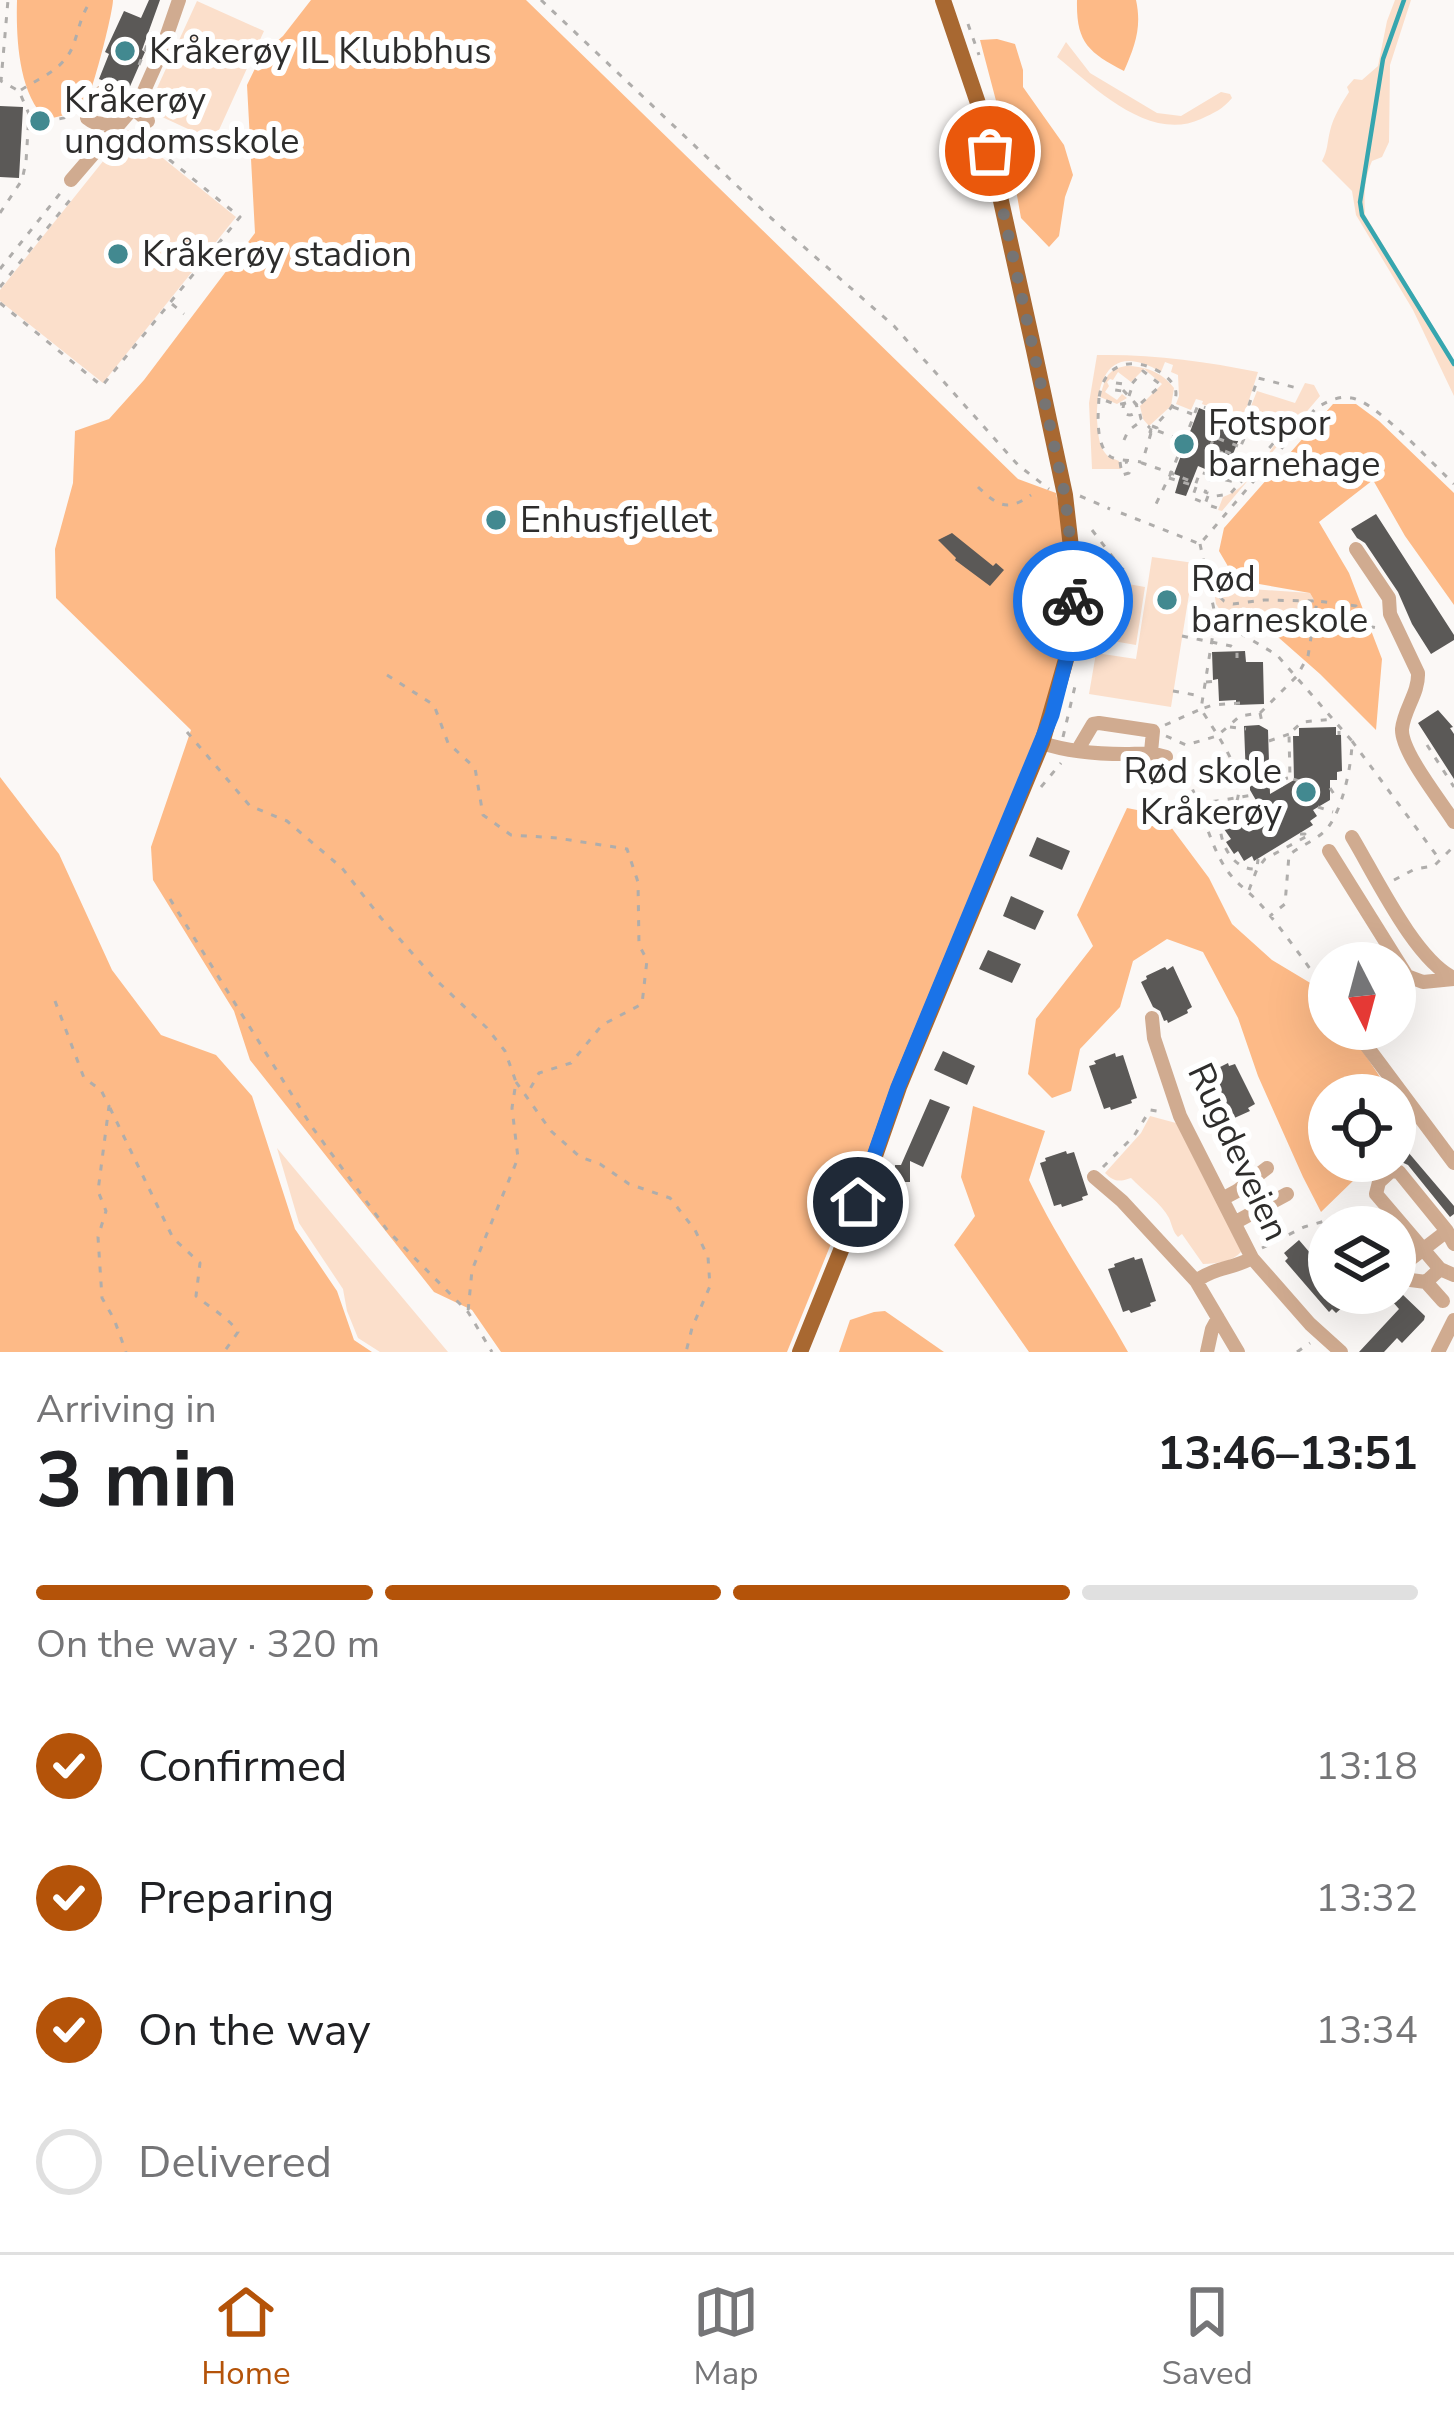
<!DOCTYPE html>
<meta charset="utf-8">
<style>
:root{--surface:#fff;--page:#f6f6f6;--text:#202124;--muted:#757577;--line:#e0e0e0;--accent:#b45309}
body{margin:0;font-family:"Nunito Sans",sans-serif;background:var(--page);color:var(--text);height:100vh;display:flex;flex-direction:column;font-size:45px;white-space:nowrap}
*{box-sizing:border-box;margin:0}
p{font-size:39px;color:var(--muted)}
.icon{flex:none;width:66px;height:66px;fill:none;stroke:currentColor;stroke-width:2;stroke-linecap:round;stroke-linejoin:round}
.map{position:relative;height:1352px;overflow:hidden}
.sheet{display:flex;flex-direction:column;background:var(--surface);flex:1}
.sheet>*{flex:none}
.needle{width:78px;rotate:174deg}
.tools{position:absolute;left:1308px;top:942px;display:grid;gap:24px}
.tools a{display:grid;place-items:center;width:108px;height:108px;border-radius:50%;background:var(--surface);box-shadow:0 12px 48px #0002;font-size:60px}
.pin{position:absolute;display:grid;place-items:center;width:102px;height:102px;color:#fff;margin:-51px;border:6px solid #fff;border-radius:50%;box-shadow:0 3px 12px #0007}
.courier{position:absolute;display:grid;place-items:center;width:120px;height:120px;margin:-60px;border:9px solid #1a73e8;border-radius:50%;background:#fff;color:#222;box-shadow:0 3px 15px #0007}
.summary em{font-style:normal;font-weight:700}
.summary div{display:flex;flex-direction:column-reverse}
.summary{display:flex;align-items:center;justify-content:space-between;height:204px;padding:0 36px}
h1{font-size:78px;font-weight:700;line-height:90px}
.bar{display:grid;grid-template-columns:repeat(4,1fr);gap:18px 12px;align-content:center;height:144px;padding:0 36px}
.bar i{height:15px;border-radius:9px;background:var(--line)}
.bar .on{background:var(--accent)}
.bar p{grid-column:span 4}
ol{padding:0 36px;list-style:none}
li{display:flex;align-items:center;gap:36px;height:132px}
li p{margin-inline-start:auto}
li .icon{padding:12px;border-radius:50%;background:var(--accent);color:#fff;stroke-width:4}
li:last-child{color:var(--muted)}
li i{width:66px;height:66px;border:6px solid var(--line);border-radius:50%}
.menu{display:flex;justify-content:space-around;align-items:center;height:168px;border-top:3px solid var(--line);background:var(--surface);font-size:33px;color:var(--muted)}
.menu a{display:grid;justify-items:center;gap:6px}
.menu .on{color:var(--accent)}
.map>svg:first-child{display:block}
</style>
<div class="map">
<svg width="1454" height="1352" viewBox="0 0 1454 1352">
<rect width="100%" height="100%" fill="#fbf8f6"/>
<path fill="#fbdfcb" d="M1395,0H1411L1390,65L1389,142L1382,157L1372,161C1364,179 1364,196 1365,215L1454,361V396L1413,310L1356,215L1352,191L1322,161C1328,150 1327,143 1330,131C1333,117 1342,103 1349,92L1347,87L1354,79L1362,80L1378,66L1387,21Z
M197,1L264,31L214,141L147,110Z
M1066,42L1090,73L1157,113L1181,116L1221,92L1230,94L1232,98C1223,109 1214,113 1201,119C1149,143 1094,87 1057,57Z
M128,130L236,217L103,383L0,301V290Z
M1097,355C1152,354 1204,361 1258,372L1243,419L1202,404L1203,401L1196,399L1191,410L1176,404L1179,396L1178,375L1171,372L1173,365L1165,362L1161,372C1113,343 1096,375 1097,420C1098,430 1098,441 1103,450C1108,458 1110,457 1119,461L1121,469H1092L1089,403Z
M1126,366C1145,366 1162,372 1174,388L1171,406L1149,426L1143,419L1140,406L1162,384L1144,369L1131,382L1118,372L1113,380L1110,379L1107,382L1109,386L1105,392L1117,400L1122,394L1127,398L1117,404L1100,397C1105,380 1106,369 1126,366Z
M1305,383L1314,385L1320,396L1222,511L1218,510L1223,497C1248,489 1265,457 1281,436L1278,427L1268,430L1265,426L1245,421L1257,391L1295,403Z
M1152,557L1194,563L1171,707L1089,694L1096,653L1136,659Z
M1117,582L1145,587L1136,645L1107,640Z
M1223,587L1310,593L1314,600L1308,608C1275,610 1258,619 1222,613L1216,604L1214,591Z
M1150,1116L1176,1123L1242,1251C1231,1263 1218,1263 1203,1264L1182,1234L1178,1237C1173,1232 1172,1225 1169,1218C1162,1204 1142,1190 1131,1178C1119,1182 1114,1182 1105,1173L1141,1133Z
M277,1148L448,1352H380L358,1338L347,1311L343,1289L299,1223Z"/>
<path fill="#fdba87" d="M17,0H113C113,13 91,99 84,106C75,114 58,117 46,119C18,93 16,36 17,0Z
M311,0H526L1018,479L1056,493L1069,558L1058,685L787,1352H501L472,1310L434,1292L250,1060L234,1011L153,880L151,847L191,730L56,598L55,549L73,483L75,431L109,419L144,380L255,233L247,85L262,54L283,36Z
M1077,0H1136C1142,27 1135,46 1124,71C1088,52 1076,42 1077,0Z
M997,39L1015,44L1023,70V87L1064,145L1073,175L1065,197L1059,236L1049,247L1021,218L1009,150L980,40Z
M1333,404H1356L1379,421L1454,493V605L1405,536L1373,480L1319,522L1349,573L1382,659L1376,730L1320,674L1270,630C1273,610 1291,609 1308,608L1314,600L1310,593L1236,580L1219,551L1224,528Z
M0,777L59,854L112,970L161,1035L216,1055L252,1096L295,1229L337,1291L354,1340L372,1352H0Z
M1127,808L1162,815L1209,878L1232,924L1272,960L1317,987L1329,1003V1029H1348L1392,1095H1329V1161H1360L1356,1178L1321,1212L1303,1177L1258,1076L1238,1018L1203,952L1167,939L1133,961L1120,1007L1080,1049L1071,1091L1052,1098L1028,1074L1036,1019L1093,946L1077,915Z
M973,1106L1045,1131L1029,1180C1057,1240 1096,1294 1128,1352H1029L954,1245L975,1216L961,1177Z
M885,1311L944,1352H839L850,1320L874,1312Z"/>
<g fill="none" stroke-linecap="round" stroke-linejoin="round">
<path stroke="#36a6af" stroke-width="4.5" d="M1404,0L1383,59L1360,202L1362,215L1454,364"/>
</g>
<path fill="#5b5957" d="M149,0H160L142,50L145,52L128,91L99,79L109,54L105,52L124,11L141,18Z
M0,106L23,107L19,178L0,177Z
M1199,408L1244,426L1224,477L1198,466L1186,496L1175,493L1180,476L1174,474Z
M1376,514L1454,635V640L1431,654L1412,624L1398,592L1365,543L1357,538L1351,529Z
M952,533L993,566L996,563L1004,570L990,586L955,560L956,558L938,540Z
M1245,651L1246,662H1263L1264,704L1236,705V700L1219,701L1218,679L1213,680L1212,652Z
M1438,710L1453,727L1450,728L1454,734V779L1418,723Z
M1259,725L1268,730L1270,794L1294,780L1293,736H1299V728L1336,727V735H1341L1342,771L1337,772V780H1330V800L1313,810L1317,816L1310,821L1313,825L1254,861L1252,856L1244,861L1238,851L1234,854L1226,842L1231,839L1224,829L1232,824L1229,820L1257,802L1250,790V778H1246L1244,726Z
M1037,837L1070,851L1062,870L1029,856Z
M1011,896L1044,911L1035,930L1003,916Z
M988,950L1021,964L1012,983L979,969Z
M1173,966L1192,1007L1187,1010L1188,1013L1168,1023L1167,1020L1164,1021L1160,1011L1153,1007L1141,982L1147,979L1146,976L1165,967L1167,970Z
M943,1051L975,1066L967,1085L934,1070Z
M1115,1053L1116,1057L1123,1055L1137,1098L1131,1100L1132,1103L1111,1110L1110,1107L1104,1109L1089,1066L1096,1064L1094,1061Z
M1228,1063L1229,1066L1235,1064L1255,1104L1248,1108L1250,1111L1230,1120L1228,1117L1222,1120L1203,1079L1209,1076L1208,1073Z
M930,1099L950,1107L923,1167L910,1161V1182H895V1165H901Z
M1066,1151L1067,1154L1074,1152L1088,1195L1082,1197L1083,1200L1062,1207L1061,1204L1054,1206L1040,1163L1046,1161L1045,1158Z
M1408,1152L1454,1206V1214L1450,1217L1408,1165L1397,1160Z
M1299,1240L1329,1275V1293H1344L1351,1300L1336,1313L1332,1309L1329,1312L1285,1261L1288,1258L1284,1253Z
M1134,1257L1135,1260L1142,1258L1156,1301L1150,1303L1151,1306L1131,1313L1129,1310L1123,1312L1108,1269L1115,1267L1114,1264Z
M1385,1293H1401L1425,1316L1424,1320L1402,1343L1397,1338L1384,1352H1359L1399,1309Z"/>
<g fill="none" stroke-linecap="round" stroke-linejoin="round">
<path stroke="#afadab" stroke-width="3" stroke-dasharray="6 9" stroke-linecap="butt" d="M541,0L771,218L894,326L1018,465L1049,489
M968,24L979,55
M139,65L153,30
M21,90C41,77 63,70 73,46C79,30 81,13 92,0
M30,125L73,116
M69,152L77,148L90,134
M0,213L22,180L26,162L29,114L19,91L1,81L8,0
M0,269L62,191
M0,287L74,195
M0,303L102,386L240,217L134,131
M172,304L184,314
M1116,383L1123,384L1122,391L1115,390Z
M1123,390L1138,406L1141,419L1150,428
M1129,396L1131,390L1129,387L1143,371L1161,385L1138,406
M1099,398C1098,414 1095,447 1111,457C1118,461 1132,460 1141,462
M1123 408a7 7 0 1 1 14 0a7 7 0 1 1-14 0Z
M1126,403L1117,405L1099,398C1107,339 1175,369 1176,393C1176,407 1163,416 1155,426
M1173,407L1192,414
M1244,420L1258,378L1301,389
M1250,425L1226,480L1240,483L1276,440
M1152,426L1157,428L1155,434L1150,432Z
M1273,428L1280,434L1276,440L1268,435Z
M1158,431L1184,441L1171,473L1190,481
M1151,433L1142,463L1171,473L1156,504
M1124,440L1128,431L1140,422
M1184,441L1198,405L1269,431
M1211,446L1235,455
M1120,462L1122,475L1129,473L1126,461
M1227,475L1233,457L1210,448L1214,437L1238,446L1247,428
M1212,476L1205,492L1216,496L1230,494L1238,485
M1169,478L1195,486L1200,472L1225,480
M978,487C998,506 1007,512 1031,495
M1196,487L1192,498L1205,503
M1080,496L1110,509
M1208,496L1205,504L1217,508
M1121,513L1200,544L1316,408C1327,402 1338,395 1352,398C1376,402 1433,464 1454,484
M1092,530L1121,568L1129,573
M1200,544L1216,619L1277,655L1352,741C1352,764 1343,807 1329,826C1320,839 1301,845 1289,855L1285,904L1270,916
M1209,587L1224,601L1233,604L1264,600L1314,601
M1182,636L1231,646L1237,650V658
M387,675L434,705L448,743L475,768L483,815L511,835L557,838L627,849L638,882L639,945L647,960L642,1004L602,1025L571,1063L539,1073L526,1096
M1206,682L1216,681L1218,684
M1173,691L1201,696
M1240,703L1213,705L1201,709C1215,733 1253,779 1233,809C1229,814 1223,818 1220,824C1220,845 1234,871 1257,869L1258,859
M1260,713L1263,727
M1165,725L1201,709L1215,621
M1230,727L1246,729
M1339,731V735
M187,732L250,806L287,821L342,868L381,918L435,979L487,1028L505,1051L516,1082L512,1108L518,1158L472,1270L468,1312
M1166,736L1186,745L1217,736L1240,716L1260,713L1297,676L1308,656L1317,601L1356,606L1367,626L1383,629
M1063,737L1076,682
M1269,741L1289,734
M1352,741L1440,860
M1427,745L1454,787
M1177,764C1201,791 1205,841 1229,873C1238,885 1252,894 1262,906C1286,934 1307,965 1329,995
M1299,781L1290,778L1289,734L1302,722L1335,719
M1268,782L1288,778
M1041,787L1061,763
M1330,788L1338,800
M1198,804L1253,795
M1318,807L1333,812
M1300,834H1305L1299,837L1301,840
M1394,880L1415,869L1434,866L1454,846
M1249,890L1257,869L1265,859L1311,834
M170,899L312,1127L388,1231L468,1312L492,1352
M55,1001L84,1078L101,1090L109,1106L98,1191L106,1211L98,1237L102,1298L114,1319L126,1352
M516,1082L551,1131L580,1157L600,1164L629,1184L670,1198L695,1230L708,1257L710,1286L692,1328L686,1352
M110,1108L173,1238L200,1263L196,1296C209,1307 229,1318 238,1332L224,1352
M1103,1167L1134,1136L1150,1110L1162,1112
M863,1238C889,1224 884,1199 886,1173
M1262,1248L1304,1227L1325,1221
M1297,1352L1310,1343"/>
<path stroke="#d0ab90" stroke-width="14" d="M102,92L87,118C107,134 113,111 134,109L148,121
M71,180L140,100L160,55L179,0
M1356,549L1389,598L1390,614L1418,673C1419,693 1404,709 1402,729C1401,752 1441,801 1454,822
M1042,743C1069,752 1096,754 1125,754C1140,754 1151,752 1166,757
M1077,751L1093,724L1099,723L1153,731L1151,752
M1352,837C1375,875 1415,960 1454,978
M1329,851L1407,976L1423,982L1454,979
M1152,1018L1154,1038L1180,1116L1252,1258L1310,1324L1341,1352
M1363,1041L1454,1163
M1094,1177L1122,1201L1196,1281L1238,1352
M1224,1198L1237,1191L1267,1168
M1338,1220L1345,1227
M1236,1222L1287,1194
M1440,1269L1376,1194L1379,1182L1391,1171L1399,1172L1447,1231
M1395,1271L1447,1231L1454,1244
M1395,1278L1426,1282L1440,1269L1454,1275
M1196,1281C1215,1267 1233,1269 1252,1258
M1426,1282L1443,1301
M1207,1352L1212,1329L1218,1318
M1438,1352L1454,1320"/>
<path stroke="#a86831" stroke-width="16" d="M800,1352L848,1233L899,1087L1042,743L1067,656L1073,608L1072,556L1065,495L1034,350L982,115L943,0"/>
</g>
<g fill="none" stroke-linecap="round" stroke-linejoin="round">
<path stroke="#767473" stroke-width="12" stroke-dasharray="0 21.6" d="M990,151L1065,495L1072,556L1073,601"/>
<path stroke="#1a73e8" stroke-width="15" d="M858,1202L898,1087L1052,715L1067,656L1073,601"/>
</g>
<g fill="#428990" stroke="#fff" stroke-width="4.5">
<circle cx="125" cy="51" r="12"/>
<circle cx="40" cy="121" r="12"/>
<circle cx="118" cy="254" r="12"/>
<circle cx="1184" cy="444" r="12"/>
<circle cx="496" cy="520" r="12"/>
<circle cx="1167" cy="600" r="12"/>
<circle cx="1306" cy="792" r="12"/>
</g>
<g text-anchor="middle" dominant-baseline="central" stroke-width="12" stroke-linejoin="round" paint-order="stroke">
<g font-size="36" fill="#2e2d2c" stroke="#fff" text-anchor="start">
<text x="149" y="51">Kråkerøy IL Klubbhus</text>
<text x="64" y="100">Kråkerøy<tspan x="64" dy="41">ungdomsskole</tspan></text>
<text x="142" y="254">Kråkerøy stadion</text>
<text x="1208" y="423">Fotspor<tspan x="1208" dy="41">barnehage</tspan></text>
<text x="520" y="520">Enhusfjellet</text>
<text x="1191" y="579">Rød<tspan x="1191" dy="41">barneskole</tspan></text>
<text x="1282" y="771" text-anchor="end">Rød skole<tspan x="1282" dy="41">Kråkerøy</tspan></text>
</g>
<g font-size="36" fill="#2e2d2c" stroke="#fff">
<text transform="translate(1238 1152) rotate(65)">Rugdeveien</text>
</g>
</g>
</svg>
<div class="tools">
<a><svg class="needle" viewBox="-14 -14 28 28"><path d="M0-13l5 13h-10z" fill="#e53935"/><path d="M0 13l5-13h-10z" fill="#757577"/></svg></a>
<a><svg class="icon" aria-label="locate" viewBox="0 0 24 24"><circle cx="12" cy="12" r="6"/><path d="M12 2v4M12 18v4M2 12h4M18 12h4"/></svg></a>
<a><svg class="icon" aria-label="layers" viewBox="0 0 24 24"><path d="M12 4l9 5-9 5-9-5zM3 14l9 5 9-5"/></svg></a>
</div>
<div class="pin" style="left:990px;top:151px;background:#ea580c"><svg class="icon" aria-label="bag" viewBox="0 0 24 24"><path d="M5 8h14l-1 12H6zM9 8a3 3 0 0 1 6 0"/></svg></div>
<div class="pin" style="left:858px;top:1202px;background:#1f2937"><svg class="icon" aria-label="home" viewBox="0 0 24 24"><path d="M3 11l9-7 9 7M6 9v11h12V9"/></svg></div>
<div class="courier" style="left:1073px;top:601px"><svg class="icon" aria-label="bike" viewBox="0 0 24 24"><circle cx="6" cy="16" r="4"/><circle cx="18" cy="16" r="4"/><path d="M6 16l4-8h5l3 8M10 8l3 8H6M13 5h3"/></svg></div>
</div>
<section class="sheet">
<div class="summary"><div><h1>3 min</h1><p>Arriving in</p></div><em>13:46–13:51</em></div>
<div class="bar"><i class="on"></i><i class="on"></i><i class="on"></i><i></i><p>On the way · 320 m</p></div>
<ol>
<li><svg class="icon" aria-label="check" viewBox="0 0 24 24"><path d="M5 12l5 5 9-10"/></svg>Confirmed<p>13:18</p></li>
<li><svg class="icon" aria-label="check" viewBox="0 0 24 24"><path d="M5 12l5 5 9-10"/></svg>Preparing<p>13:32</p></li>
<li><svg class="icon" aria-label="check" viewBox="0 0 24 24"><path d="M5 12l5 5 9-10"/></svg>On the way<p>13:34</p></li>
<li><i></i>Delivered</li>
</ol>
</section>
<nav class="menu">
<a class="on"><svg class="icon" aria-label="home" viewBox="0 0 24 24"><path d="M3 11l9-7 9 7M6 9v11h12V9"/></svg>Home</a>
<a><svg class="icon" aria-label="map" viewBox="0 0 24 24"><path d="M3 6l6-2 6 2 6-2v14l-6 2-6-2-6 2zM9 4v14M15 6v14"/></svg>Map</a>
<a><svg class="icon" aria-label="saved" viewBox="0 0 24 24"><path d="M7 4h10v16l-5-4-5 4z"/></svg>Saved</a>
</nav>
